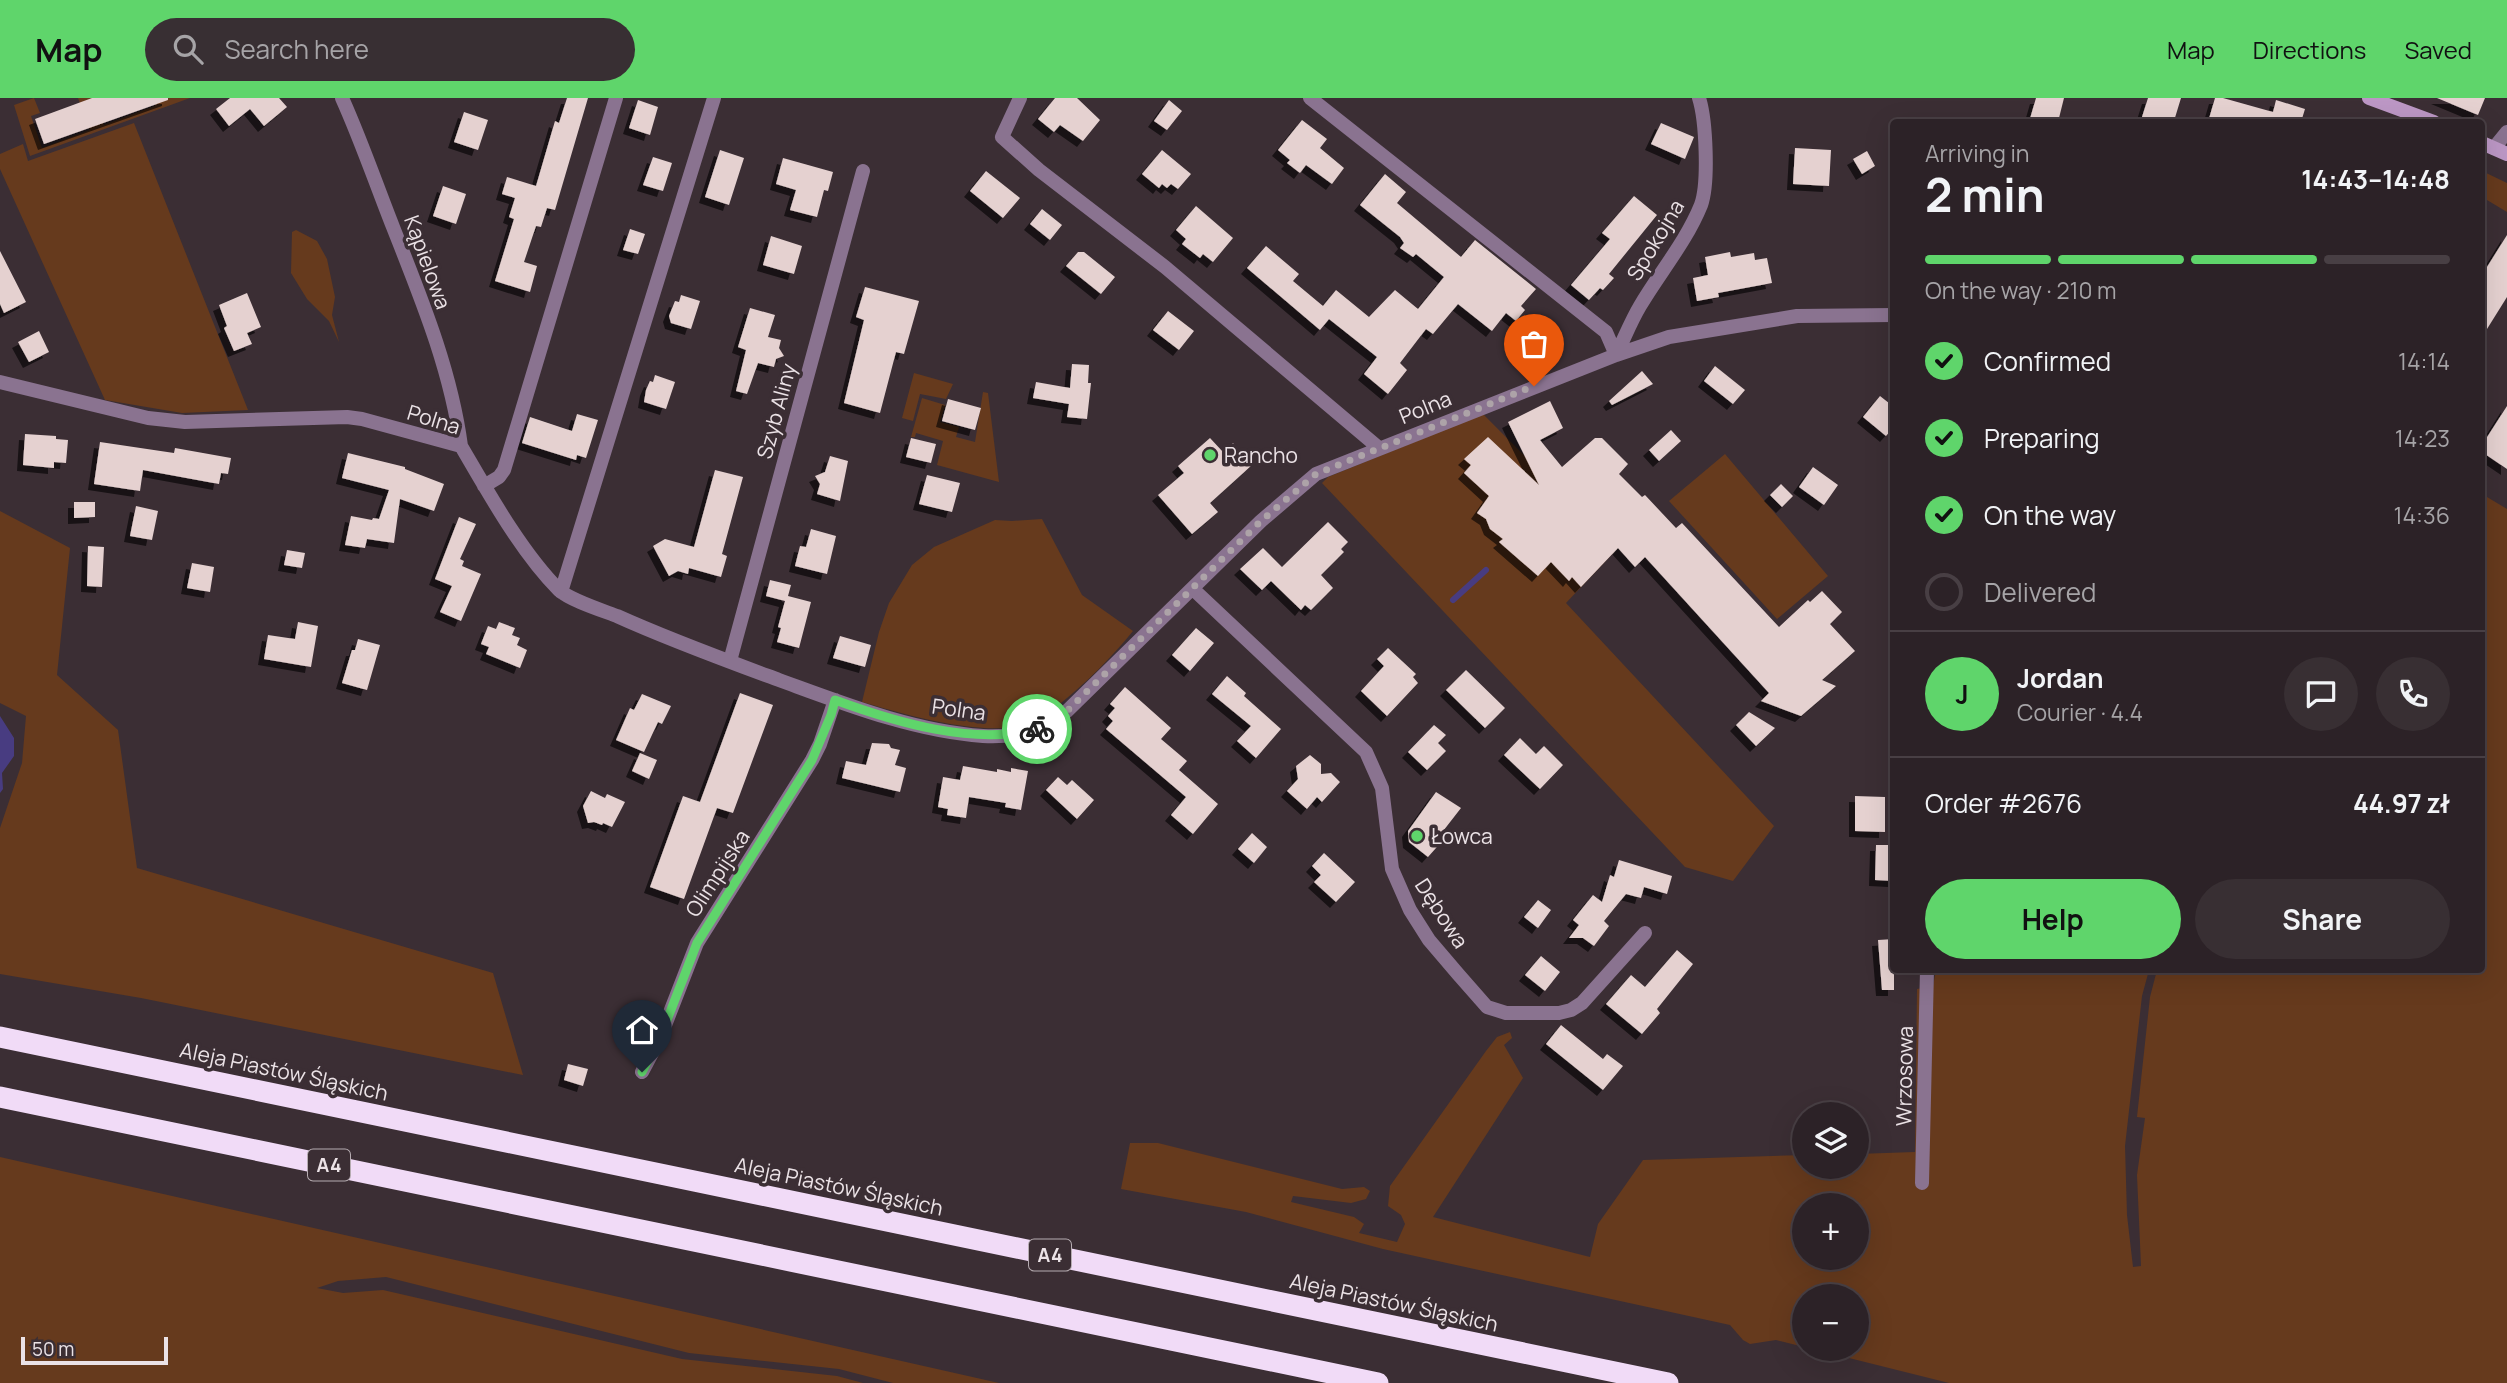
<!DOCTYPE html>
<meta charset="utf-8">
<style>
:root{--surface:#2c2227;--page:#382f33;--text:#f1f3f6;--muted:#a6a4a7;--line:#483f44;--accent:#5fd56b}
body{margin:0;font-family:Manrope,sans-serif;background:var(--page);color:var(--text);height:100vh;display:flex;flex-direction:column;font-size:26px;white-space:nowrap}
*{box-sizing:border-box;margin:0}
p{font-size:23px;color:var(--muted)}
.icon{flex:none;width:38px;height:38px;fill:none;stroke:currentColor;stroke-width:2;stroke-linecap:round;stroke-linejoin:round}
.map{position:relative;flex:1;overflow:hidden}
.details{position:absolute;left:1890px;top:21px;width:595px;height:854px;display:flex;flex-direction:column;background:var(--surface);border-radius:7px;box-shadow:0 7px 28px #0002,0 0 0 2px var(--line)}
.details>*{flex:none}
.buttons{position:absolute;left:1792px;top:1004px;display:grid;gap:14px}
.buttons a{display:grid;place-items:center;width:77px;height:77px;border-radius:50%;background:var(--surface);box-shadow:0 7px 28px #0002,0 0 0 2px var(--line);font-size:35px}
.scale{position:absolute;left:21px;bottom:18px;width:147px;box-sizing:border-box;padding-left:7px;border:4px solid #ebe2e6;border-top:0;font-size:19px;line-height:24px;white-space:nowrap;color:#ebe2e6;-webkit-text-stroke:5px #3b2e34;paint-order:stroke}
.pin{position:absolute;display:grid;place-items:center;width:60px;height:60px;color:#fff;margin:-72px -30px;border-radius:50% 50% 50% 0;rotate:-45deg;box-shadow:0 0 7px #0007}
.pin .icon{rotate:45deg}
.courier{position:absolute;display:grid;place-items:center;width:70px;height:70px;margin:-35px;border:5px solid #5fd56b;border-radius:50%;background:#fff;color:#222;box-shadow:0 2px 9px #0007}
.head em{font-style:normal;font-weight:700}
.head div{display:flex;flex-direction:column-reverse}
.head{display:flex;align-items:center;justify-content:space-between;height:119px;padding:0 35px}
h1{font-size:46px;font-weight:700;line-height:52px}
.bar{display:grid;grid-template-columns:repeat(4,1fr);gap:10px 7px;align-content:center;height:84px;padding:0 35px}
.bar i{height:9px;border-radius:5px;background:var(--line)}
.bar .active{background:var(--accent)}
.bar p{grid-column:span 4}
.line{display:flex;align-items:center;gap:18px;padding:0 35px;border-top:2px solid var(--line)}
.line div{flex:1}
.round{display:grid;place-items:center;flex:none;width:74px;height:74px;border-radius:37px;background:var(--page)}
ol{padding:0 35px;list-style:none}
li{display:flex;align-items:center;gap:21px;height:77px}
li p{margin-inline-start:auto}
li .icon{padding:7px;border-radius:50%;background:var(--accent);color:#111;stroke-width:4}
li:last-child{color:var(--muted)}
li i{width:38px;height:38px;border:4px solid var(--line);border-radius:50%}
.primary-button{display:flex;gap:14px;margin-top:auto;padding:14px 35px}
.primary-button a{flex:1;height:80px;border-radius:42px;background:var(--accent);color:#111;font-size:28px;font-weight:700;line-height:80px;text-align:center}
.primary-button a+a{background:var(--page);color:var(--text)}
header{display:flex;align-items:center;gap:42px;box-sizing:border-box;height:98px;padding:0 35px;background:var(--accent);color:#111}
header strong{font-size:33px}
nav{display:flex;gap:38px;margin-inline-start:auto;font-size:24px}
.search{width:490px;height:63px;background:var(--page);display:flex;align-items:center;gap:18px;box-sizing:border-box;padding:0 24px;border-radius:38px;color:var(--muted);font-size:26px}
.map>svg:first-child{display:block}
</style>
<header>
<strong>Map</strong>
<div class="search"><svg class="icon" aria-label="search" viewBox="0 0 24 24"><circle cx="10" cy="10" r="6"/><path d="M15 15l6 6"/></svg>Search here</div>
<nav><a>Map</a><a>Directions</a><a>Saved</a></nav>
</header>
<div class="map">
<svg width="2507" height="1285" viewBox="0 0 2507 1285">
<defs>
<filter id="shadow"><feDropShadow dx="-6" dy="6" stdDeviation="0" flood-color="#0009"/></filter>
</defs>
<rect width="100%" height="100%" fill="#3b2e34"/>
<path fill="#663a1d" fill-rule="evenodd" d="M34,0L40,15L31,18L42,50L90,32L78,0H95L104,27L155,8L153,0H190L30,58L14,7Z
M134,25L248,312L182,315L105,302L0,71V56L23,46L28,63Z
M2482,73L2507,85V114L2482,99Z
M296,132L317,143L327,161L335,199L332,217L339,244L329,223L307,201L291,175L292,134Z
M914,275L953,286L946,301L920,296L913,323L902,320Z
M983,294L988,295L999,384L937,367L943,343L916,335L915,339H911L922,300L945,307L940,324L959,329L956,339L975,344Z
M1483,316L1617,451L1566,505L1774,728L1733,783L1685,769L1322,385L1328,379Z
M1725,356L1828,478L1777,521L1669,403Z
M2482,396L2507,411V1285H1949L1813,1251H1857V1199H1804V1249L1776,1242L1750,1246L1743,1242L1730,1227L1383,1151L1246,1114L1121,1091L1130,1045H1158L1342,1091L1364,1089L1370,1093L1366,1101L1351,1105L1293,1098L1291,1104L1354,1119L1364,1126L1359,1135L1397,1144L1405,1126L1401,1117L1388,1108L1390,1088L1486,953L1497,939L1510,934L1512,940L1504,947L1523,980L1433,1119L1590,1159L1598,1126L1643,1062L1804,1057V1069H1857V1056L1915,1054L1917,891L1933,888L1936,872H2149L2142,898L2125,1048L2127,1117L2133,1169L2141,1168L2137,1077L2145,1020L2137,1019L2150,899L2157,872H2482ZM1804,1108H1857V1160H1804Z
M0,413L70,450L57,577L118,632L137,770L493,875L523,977L141,900L0,876V730L22,665L26,618L0,605Z
M1042,421L1082,497L1133,533C1111,560 1088,583 1061,605C1055,611 1048,619 1041,622C996,644 907,617 862,604L879,534L889,505L912,467L934,449L995,422L1012,423Z
M0,1059L999,1285H893L839,1271L689,1255L386,1179L338,1183L317,1190L343,1195L383,1192L682,1261L837,1278L863,1285H0Z"/>
<path fill="#483c81" d="M0,618L14,640V658L2,675L3,691L0,695Z"/>
<g fill="none" stroke-linecap="round" stroke-linejoin="round">
<path stroke="#483c81" stroke-width="6" d="M1453,502L1486,472"/>
</g>
<path fill="#e5d1d0" filter="url(#shadow)" d="M92,0H168V2L44,46L35,21Z
M230,0H279L287,9L264,28L250,11L229,28L216,11Z
M567,0H588L555,112L547,110L541,129L536,128L524,164L537,168L530,194L495,183L514,121L509,119L515,100L502,96L507,79L536,88L555,23L559,25Z
M1055,0H1077L1100,22L1083,43L1060,27L1054,34L1038,21Z
M2036,0H2064L2058,24H2029Z
M2148,0H2181L2174,23L2161,19L2159,24L2142,19Z
M2215,0H2223L2273,14L2276,2L2305,11L2301,24H2208Z
M2437,0H2485L2478,17Z
M638,2L658,9L650,37L629,30Z
M1169,2L1182,13L1167,32L1154,23Z
M464,14L488,22L478,52L454,44Z
M1302,22L1327,41L1320,50L1344,70L1332,86L1306,67L1300,75L1287,65L1290,62L1278,52Z
M1661,25L1694,39L1685,61L1651,46Z
M1795,50L1831,52L1829,88L1793,86Z
M720,52L744,60L729,107L705,99Z
M1162,52L1191,76L1178,91L1171,86L1167,90L1162,86L1159,90L1142,76Z
M1867,53L1875,68L1862,76L1853,61Z
M653,59L672,65L663,93L643,87Z
M783,60L833,74L828,93L824,92L817,119L790,112L796,92L776,86Z
M986,73L1020,100L1003,120L970,93Z
M1385,76L1406,94L1397,105L1461,159L1475,142L1536,191L1521,208L1525,212L1516,223L1506,215L1492,233L1458,206L1433,236L1426,231L1400,265L1407,272L1388,296L1364,276L1377,259L1329,221L1320,232L1247,170L1266,148L1299,176L1293,183L1323,208L1336,192L1369,219L1395,192L1418,211L1444,179L1416,156L1413,159L1400,150L1404,145L1400,139L1360,107Z
M443,88L466,96L456,126L433,118Z
M1634,98L1657,117L1609,176L1614,180L1603,192L1600,190L1589,202L1571,187L1610,141L1602,135Z
M1196,108L1233,140L1213,164L1203,156L1200,160L1182,146L1186,141L1176,132Z
M1042,111L1062,127L1050,142L1030,126Z
M630,131L645,136L638,156L623,152Z
M2507,137V199L2482,239V177Z
M771,138L802,148L794,176L763,167Z
M0,153L26,204L4,215L0,206Z
M1078,154H1084L1115,179L1101,196L1066,168Z
M1730,154L1731,159L1754,155L1755,162L1767,160L1772,185L1718,195L1719,199L1697,203L1693,180L1708,177L1705,159Z
M865,189L919,203L904,256L896,254L880,315L844,305L864,222L856,219Z
M247,195L261,229L247,235L252,246L234,253L224,230L227,228L219,207Z
M681,197L700,203L691,231L671,225L669,218L675,203L679,204Z
M750,210L775,217L768,239L781,242L779,250L784,258L776,261L774,269L758,265L747,296L736,293L746,252L738,249Z
M1168,213L1194,233L1179,252L1153,232Z
M39,233L49,254L29,264L18,244Z
M1072,266L1089,267L1088,285H1091L1087,321L1067,319L1069,306L1033,300L1036,284L1070,290Z
M1715,268L1745,292L1733,306L1704,283Z
M1642,273L1653,286L1612,307L1609,303Z
M655,277L675,284L666,311L644,304L646,292L650,283L653,284Z
M1880,298L1894,309V329L1886,338L1863,319Z
M948,301L981,310L975,332L942,323Z
M1550,303L1563,330L1540,342L1562,369L1595,340H1602L1628,366L1619,376L1642,399L1645,397L1676,430L1682,425L1779,529L1808,502L1810,504L1822,493L1842,514L1830,526L1855,553L1822,582L1836,588L1801,618L1761,603L1769,595L1645,459L1635,469L1618,450L1581,489L1572,479L1569,483L1551,464L1538,478L1499,444L1503,441L1490,431L1486,421L1477,415L1489,398L1464,375L1471,367L1464,361L1488,339L1539,387L1508,324Z
M2507,308V371L2482,354V347Z
M577,316L598,322L586,360L577,357L576,362L522,345L530,319L572,333Z
M1671,332L1681,343L1659,363L1649,352Z
M25,336L56,338V341L68,342L66,365L54,364V370L23,367Z
M911,340L936,346L931,365L906,359Z
M1210,340L1223,354L1233,345L1252,367L1210,405L1218,414L1192,436L1158,397L1184,375L1178,368Z
M100,344L174,355L175,350L231,360L228,376L221,375L219,386L143,372L140,393L94,386Z
M348,355L405,369V371L444,386L434,413L400,401L394,445L367,441L365,450L345,447L351,418L372,422L373,420L379,421L389,392L342,380Z
M830,358L848,363L840,403L817,396L820,386L815,378L825,374Z
M1813,369L1838,387L1824,407L1799,389Z
M715,372L743,379L722,456L727,458L721,479L689,470L688,476L678,473L669,478L653,448L665,441L694,449Z
M927,377L960,385L952,414L919,406Z
M1781,386L1793,398L1782,409L1770,397Z
M74,404H95V419L74,420Z
M136,408L158,413L152,442L130,438Z
M459,419L476,426L460,461L464,463L462,468L481,476L461,523L440,514L452,488L435,481Z
M1328,424L1348,444L1341,451L1344,454L1321,477L1333,490L1311,512L1305,507L1301,512L1271,483L1262,492L1240,471L1263,450L1282,469Z
M811,431L836,438L827,476L795,468L800,448L806,449Z
M88,448L104,449L102,489L87,488Z
M287,452L305,455L302,470L284,467Z
M192,465L214,469L210,494L187,490Z
M770,482L791,487L788,498L811,504L799,550L777,544L781,530L778,529L785,503L766,498Z
M298,524L318,528L311,569L264,561L268,537L295,541Z
M499,524L515,530L512,537L520,540L517,547L527,552L520,570L486,556L489,549L481,546L488,528L496,531Z
M1196,530L1214,545L1190,573L1172,557Z
M840,538L871,547L865,569L833,560Z
M358,541L380,547L367,592L342,585L352,552H355Z
M1388,550L1416,576L1413,579L1418,585L1387,618L1361,593L1384,568L1377,561Z
M1466,572L1505,610L1485,630L1446,592Z
M1227,578L1246,595L1244,598L1281,631L1256,660L1237,643L1251,628L1212,596Z
M1125,589L1171,630L1161,641L1187,663L1179,672L1218,706L1193,736L1171,717L1186,699L1106,631L1113,623L1108,618L1115,610L1110,606Z
M740,595L773,607L733,715L717,710L684,801L650,789L683,698L700,704Z
M642,596L671,608L662,626L658,624L644,654L616,642L630,610L634,612Z
M1749,614L1775,630L1756,648L1736,627Z
M1434,627L1446,637L1438,645L1446,653L1427,672L1408,654Z
M1520,640L1536,656L1544,648L1563,667L1540,691L1504,657Z
M872,645L889,646L891,650L900,652L895,667L906,670L900,694L842,680L846,663L866,667Z
M640,655L657,662L649,681L632,673Z
M1310,657L1321,666V676L1331,675L1340,684L1322,704L1317,699L1307,711L1287,693L1298,681L1296,668Z
M963,668L997,674V671L1011,674V670L1028,673L1021,712L1005,709L1006,705L969,699L966,720L947,717L948,711L938,709L943,679L960,682Z
M1058,679L1067,687L1072,682L1094,702L1077,721L1046,692Z
M591,693L605,700L607,696L625,704L612,729L603,725L602,727L594,724L588,725L583,708Z
M1436,694L1461,710L1440,737L1444,741L1428,759L1409,744L1408,733Z
M1855,698L1885,699V734L1855,733Z
M1252,735L1267,749L1254,765L1238,751Z
M1876,747H1894V783L1875,782Z
M1324,755L1355,784L1336,804L1314,784L1321,777L1312,768Z
M1619,762L1672,778L1667,796L1644,789L1641,800L1626,796L1604,823L1609,828L1594,848L1583,840H1569L1579,827L1573,822L1593,797L1602,804L1610,777L1614,779Z
M1538,802L1551,812L1538,830L1524,819Z
M1894,841V892H1882L1878,842Z
M1677,852L1693,866L1657,911L1660,915L1642,936L1606,906L1631,877L1645,889Z
M1541,858L1560,874L1545,893L1525,877Z
M1561,927L1603,961L1607,956L1623,968L1603,992L1546,946Z
M568,966L588,971L583,988L564,982Z"/>
<g fill="none" stroke-linecap="round" stroke-linejoin="round">
<path stroke="#8a7390" stroke-width="14" d="M342,0C361,42 376,86 393,129C421,200 451,272 461,348
M1020,0L1002,39L1039,72L1165,169L1379,350
M1310,0L1606,234L1616,257
M2494,50L2507,34
M1616,257C1624,241 1631,223 1640,208C1660,174 1686,144 1701,107C1709,85 1706,22 1699,0
M0,284L148,320L185,324L347,319L362,321L461,348C488,394 521,454 559,492C570,502 601,512 617,518C670,542 725,562 779,582C845,606 913,633 983,638C1018,640 1039,632 1067,613L1261,423L1316,376L1616,257L1669,239L1797,218L1894,217
M484,388L499,379L504,372L616,0
M1193,491L1366,654L1382,690L1392,771L1410,812L1429,842L1458,876L1487,909L1506,915H1559L1571,912L1582,905L1645,835
M561,494L714,0
M730,563L863,73
M642,974L660,940L697,845L812,662L820,646L835,602
M1922,1085L1927,872"/>
<path stroke="#bc97c5" stroke-width="14" d="M2369,0L2434,24
M2482,45L2507,56"/>
<path stroke="#f1dbf7" stroke-width="21" d="M0,939L1668,1285
M0,999L1378,1285"/>
</g>
<g fill="none" stroke-linecap="round" stroke-linejoin="round">
<path stroke="#ada3a8" stroke-width="7" stroke-dasharray="0 12.6" d="M1037,631L1044,629L1067,613L1261,423L1316,376L1534,288"/>
<path stroke="#5fd56b" stroke-width="9" d="M642,974L660,940L697,845L812,662L831,617L835,602C895,624 974,648 1037,631"/>
</g>
<g fill="#5fd56b" stroke="#3b2e34" stroke-width="2.5">
<circle cx="1210" cy="357" r="7"/>
<circle cx="1417" cy="738" r="7"/>
</g>
<g text-anchor="middle" dominant-baseline="central" stroke-width="7" stroke-linejoin="round" paint-order="stroke">
<g fill="#3b2e34" stroke="#b6acb1" stroke-width="2">
<rect x="308" y="1051.5" width="42" height="31" rx="5"/>
<rect x="1029" y="1141.5" width="42" height="31" rx="5"/>
</g>
<g font-size="19" font-weight="bold" fill="#ebe2e6">
<text x="329" y="1067">A4</text>
<text x="1050" y="1157">A4</text>
</g>
<g font-size="21" fill="#ebe2e6" stroke="#3b2e34">
<text transform="translate(1655 142) rotate(-59)">Spokojna</text>
<text transform="translate(428 164) rotate(70)">Kąpielowa</text>
<text transform="translate(1425 309) rotate(-22)">Polna</text>
<text transform="translate(776 313) rotate(-75)">Szyb Aliny</text>
<text transform="translate(434 321) rotate(17)">Polna</text>
<text transform="translate(959 611) rotate(8)">Polna</text>
<text transform="translate(717 775) rotate(-57)">Olimpijska</text>
<text transform="translate(1442 815) rotate(57)">Dębowa</text>
<text transform="translate(284 973) rotate(12)">Aleja Piastów Śląskich</text>
<text transform="translate(1904 978) rotate(-89)">Wrzosowa</text>
<text transform="translate(839 1088) rotate(12)">Aleja Piastów Śląskich</text>
<text transform="translate(1394 1204) rotate(12)">Aleja Piastów Śląskich</text>
</g>
<g font-size="21" fill="#ebe2e6" stroke="#3b2e34" text-anchor="start">
<text x="1224" y="357">Rancho</text>
<text x="1431" y="738">Łowca</text>
</g>
</g>
</svg>
<div class="buttons">
<a><svg class="icon" aria-label="layers" viewBox="0 0 24 24"><path d="M12 4l9 5-9 5-9-5zM3 14l9 5 9-5"/></svg></a>
<a>+</a>
<a>−</a>
</div>
<div class="scale">50 m</div>
<div class="pin" style="left:1534px;top:288px;background:#ea580c"><svg class="icon" aria-label="bag" viewBox="0 0 24 24"><path d="M5 8h14l-1 12H6zM9 8a3 3 0 0 1 6 0"/></svg></div>
<div class="pin" style="left:642px;top:974px;background:#1f2937"><svg class="icon" aria-label="home" viewBox="0 0 24 24"><path d="M3 11l9-7 9 7M6 9v11h12V9"/></svg></div>
<div class="courier" style="left:1037px;top:631px"><svg class="icon" aria-label="bike" viewBox="0 0 24 24"><circle cx="6" cy="16" r="4"/><circle cx="18" cy="16" r="4"/><path d="M6 16l4-8h5l3 8M10 8l3 8H6M13 5h3"/></svg></div>
<section class="details">
<div class="head"><div><h1>2 min</h1><p>Arriving in</p></div><em>14:43–14:48</em></div>
<div class="bar"><i class="active"></i><i class="active"></i><i class="active"></i><i></i><p>On the way · 210 m</p></div>
<ol>
<li><svg class="icon" aria-label="check" viewBox="0 0 24 24"><path d="M5 12l5 5 9-10"/></svg>Confirmed<p>14:14</p></li>
<li><svg class="icon" aria-label="check" viewBox="0 0 24 24"><path d="M5 12l5 5 9-10"/></svg>Preparing<p>14:23</p></li>
<li><svg class="icon" aria-label="check" viewBox="0 0 24 24"><path d="M5 12l5 5 9-10"/></svg>On the way<p>14:36</p></li>
<li><i></i>Delivered</li>
</ol>
<div class="line" style="height:126px"><b class="round" style="background:var(--accent);color:#111">J</b><div><b>Jordan</b><p>Courier · 4.4</p></div><a class="round"><svg class="icon" aria-label="chat" viewBox="0 0 24 24"><path d="M4 5h16v11H9l-5 4z"/></svg></a><a class="round"><svg class="icon" aria-label="phone" viewBox="0 0 24 24"><path d="M5 4h4l2 5-3 2q2 4 5 5l2-3 5 2v4C11 20 4 13 5 4z"/></svg></a></div>
<div class="line" style="height:91px"><div>Order #2676</div><b>44.97 zł</b></div>
<div class="primary-button"><a>Help</a><a>Share</a></div>
</section>
</div>
